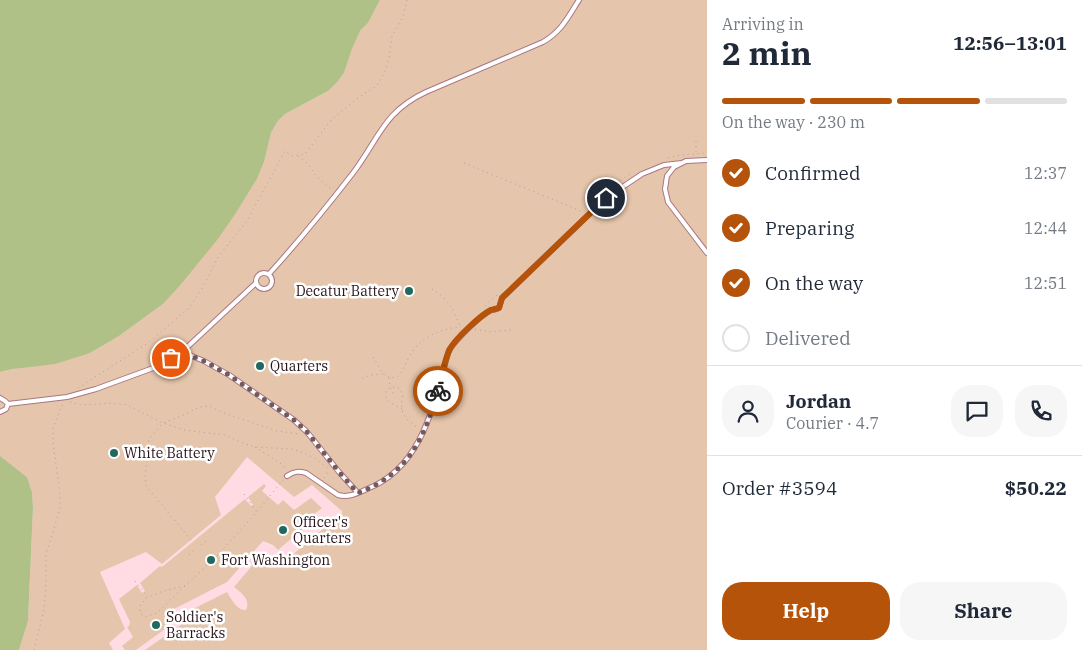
<!DOCTYPE html>
<meta charset="utf-8">
<style>
:root{--surface:#fff;--page:#f6f6f7;--text:#1f2937;--muted:#747a83;--line:#e0e1e3;--accent:#b45309}
body{margin:0;font-family:"IBM Plex Serif",serif;background:var(--page);color:var(--text);height:100vh;display:flex;flex-direction:column;font-size:19px;white-space:nowrap}
*{box-sizing:border-box;margin:0}
p{font-size:16px;color:var(--muted)}
.icon{flex:none;width:28px;height:28px;fill:none;stroke:currentColor;stroke-width:2;stroke-linecap:round;stroke-linejoin:round}
.map{position:relative;flex:1;overflow:hidden}
.drawer{display:flex;flex-direction:column;background:var(--surface);width:375px}
.drawer>*{flex:none}
.pin{position:absolute;display:grid;place-items:center;width:42px;height:42px;color:#fff;margin:-21px;border:2px solid #fff;border-radius:50%;box-shadow:0 1px 5px #0007}
.courier{position:absolute;display:grid;place-items:center;width:50px;height:50px;margin:-25px;border:4px solid #b45309;border-radius:50%;background:#fff;color:#222;box-shadow:0 1px 6px #0007}
.headline em{font-style:normal;font-weight:800}
.headline div{display:flex;flex-direction:column-reverse}
.headline{display:flex;align-items:center;justify-content:space-between;height:85px;padding:0 15px}
h1{font-size:32px;font-weight:800;line-height:38px}
.bar{display:grid;grid-template-columns:repeat(4,1fr);gap:8px 5px;align-content:center;height:60px;padding:0 15px}
.bar i{height:6px;border-radius:4px;background:var(--line)}
.bar .on{background:var(--accent)}
.bar p{grid-column:span 4}
.line{display:flex;align-items:center;gap:12px;padding:0 15px;border-top:1px solid var(--line)}
.line div{flex:1}
.round{display:grid;place-items:center;flex:none;width:52px;height:52px;border-radius:20px;background:var(--page)}
ol{padding:0 15px;list-style:none}
li{display:flex;align-items:center;gap:15px;height:55px}
li p{margin-inline-start:auto}
li .icon{padding:5px;border-radius:50%;background:var(--accent);color:#fff;stroke-width:4}
li:last-child{color:var(--muted)}
li i{width:28px;height:28px;border:2px solid var(--line);border-radius:50%}
.cta{display:flex;gap:10px;margin-top:auto;padding:10px 15px}
.cta a{flex:1;height:58px;border-radius:20px;background:var(--accent);color:#fff;font-size:20px;font-weight:800;line-height:58px;text-align:center}
.cta a+a{background:var(--page);color:var(--text)}
main{display:flex;flex:1;min-height:0}
.map>svg:first-child{display:block}
</style>
<main>
<div class="map">
<svg width="707" height="650" viewBox="0 0 707 650">
<rect width="100%" height="100%" fill="#ffdce4"/>
<path fill="#e5c5ab" d="M380,0H707V650H145L185,622L183,614L227,592C232,600 237,611 246,610C251,599 241,593 234,587L263,553L284,562L343,512L312,485L294,497L247,457L215,497L221,515L162,564L146,552L100,572L125,629L109,643L113,650H19L28,621L33,508L32,492L27,477L0,456V372L90,353L119,336L163,304L236,213L257,179L264,162L271,133L277,122L285,114L328,91L344,73L352,49L360,31L368,23Z
M264,484L266,486L262,491L278,505L283,500L294,510L311,498L322,508L301,524L304,528L278,550L273,545L263,541L227,582L174,609L176,621L136,650H125L122,646L133,637L127,627L129,626L130,622L119,599L137,585L142,593L145,591L140,583L160,566L162,567L245,499L251,506L253,505L248,497Z"/>
<path fill="#afc187" d="M0,0H380L368,23L360,31L352,49L344,73L337,82L328,91L285,114L277,122L271,133L264,162L257,179L236,213L217,240L182,283L163,304L119,336L90,353L55,364L13,369L0,372Z
M0,456L27,477L32,492L33,508L28,621L19,650H0Z"/>
<g fill="none" stroke-linecap="round" stroke-linejoin="round">
<g stroke="#aa7683" stroke-width="6">
<path id="service" d="M707,160L686,161L674,167L667,176L665,189L668,202L707,253
M256 281a8 8 0 1 1 16 0a8 8 0 1 1-16 0Z
M269,274C298,242 326,208 353,173C379,139 383,112 426,92L543,42C562,31 568,17 579,0
M182,352L204,361L229,375L294,420L307,432L339,472L358,493
M0,398L5,401L8,404
M0,412L6,409L8,404L67,397L96,389L156,367L182,352L256,283
M287,476C294,471 299,471 306,473L338,495C349,498 358,493 367,489C424,467 434,401 449,350C457,339 479,316 491,310C492,310 497,309 499,308L502,298L606,198L642,174L664,165L682,163"/>
</g>
<path stroke="#b89aa1" stroke-width="1" stroke-dasharray="1 4" stroke-linecap="butt" d="M696,141V152
M298,156L308,164L316,176L332,190
M668,158L681,155L707,153
M464,163L576,209L582,212
M608,189L630,174
M588,207L594,201
M432,289C449,300 452,307 460,326
M485,306L497,295
M475,329L490,332L511,330
M373,357C380,367 382,380 397,377C403,372 405,365 409,357C419,338 441,328 461,327
M362,378L371,375L383,374
M389,378L390,387L394,395
M78,388L148,343L189,308L203,287L218,257L247,221L285,151L292,156L305,154L331,120L359,97L377,86L385,71L389,59L392,36L403,17L407,0
M70,402L82,405L111,403L127,405L163,423L184,430L225,435L243,443L255,447L292,449L304,453L316,459L329,469
M402,409C393,404 384,402 386,391L390,387H397C407,395 400,400 402,410C404,418 412,424 418,428
M255,447L280,463L287,469
M324,478L329,470
M244,494L257,512
M191,540L146,486L145,477L149,439L163,423L186,414L199,407L210,406L221,412L277,431L300,434
M201,545L206,541
M189,555L194,550
M135,581L148,597
M185,586L157,613L145,617L140,613V606L146,598L163,591L185,586L215,558L257,512L283,480
M34,650L44,610L46,581V554L60,509V495L53,442V428L63,403"/>
<use href="#service" stroke="#fff" stroke-width="4"/>
</g>
<g fill="none" stroke-linecap="round" stroke-linejoin="round">
<path stroke="#735a61" stroke-width="5" stroke-dasharray="0 9" d="M171,358L182,352L204,361L229,375L294,420L307,432L339,472L358,493C408,474 424,439 438,391"/>
<path stroke="#b45309" stroke-width="6" d="M438,391C442,378 444,360 450,349C455,339 481,315 491,310C492,310 498,308 499,308L502,298L606,198"/>
</g>
<g fill="#21695f" stroke="#fff" stroke-width="2">
<circle cx="409" cy="291" r="5"/>
<circle cx="260" cy="366" r="5"/>
<circle cx="114" cy="453" r="5"/>
<circle cx="283" cy="530" r="5"/>
<circle cx="211" cy="560" r="5"/>
<circle cx="156" cy="625" r="5"/>
</g>
<g text-anchor="middle" dominant-baseline="central" stroke-width="5" stroke-linejoin="round" paint-order="stroke">
<g font-size="14" fill="#28141a" stroke="#fff" text-anchor="start">
<text x="399" y="291" text-anchor="end">Decatur Battery</text>
<text x="270" y="366">Quarters</text>
<text x="124" y="453">White Battery</text>
<text x="293" y="522">Officer's<tspan x="293" dy="16">Quarters</tspan></text>
<text x="221" y="560">Fort Washington</text>
<text x="166" y="617">Soldier's<tspan x="166" dy="16">Barracks</tspan></text>
</g>
</g>
</svg>
<div class="pin" style="left:171px;top:358px;background:#ea580c"><svg class="icon" aria-label="bag" viewBox="0 0 24 24"><path d="M5 8h14l-1 12H6zM9 8a3 3 0 0 1 6 0"/></svg></div>
<div class="pin" style="left:606px;top:198px;background:#1f2937"><svg class="icon" aria-label="home" viewBox="0 0 24 24"><path d="M3 11l9-7 9 7M6 9v11h12V9"/></svg></div>
<div class="courier" style="left:438px;top:391px"><svg class="icon" aria-label="bike" viewBox="0 0 24 24"><circle cx="6" cy="16" r="4"/><circle cx="18" cy="16" r="4"/><path d="M6 16l4-8h5l3 8M10 8l3 8H6M13 5h3"/></svg></div>
</div>
<section class="drawer">
<div class="headline"><div><h1>2 min</h1><p>Arriving in</p></div><em>12:56–13:01</em></div>
<div class="bar"><i class="on"></i><i class="on"></i><i class="on"></i><i></i><p>On the way · 230 m</p></div>
<ol>
<li><svg class="icon" aria-label="check" viewBox="0 0 24 24"><path d="M5 12l5 5 9-10"/></svg>Confirmed<p>12:37</p></li>
<li><svg class="icon" aria-label="check" viewBox="0 0 24 24"><path d="M5 12l5 5 9-10"/></svg>Preparing<p>12:44</p></li>
<li><svg class="icon" aria-label="check" viewBox="0 0 24 24"><path d="M5 12l5 5 9-10"/></svg>On the way<p>12:51</p></li>
<li><i></i>Delivered</li>
</ol>
<div class="line" style="height:90px"><a class="round"><svg class="icon" aria-label="person" viewBox="0 0 24 24"><circle cx="12" cy="8" r="4"/><path d="M4 21q1-7 8-7t8 7"/></svg></a><div><b>Jordan</b><p>Courier · 4.7</p></div><a class="round"><svg class="icon" aria-label="chat" viewBox="0 0 24 24"><path d="M4 5h16v11H9l-5 4z"/></svg></a><a class="round"><svg class="icon" aria-label="phone" viewBox="0 0 24 24"><path d="M5 4h4l2 5-3 2q2 4 5 5l2-3 5 2v4C11 20 4 13 5 4z"/></svg></a></div>
<div class="line" style="height:65px"><div>Order #3594</div><b>$50.22</b></div>
<div class="cta"><a>Help</a><a>Share</a></div>
</section>
</main>
